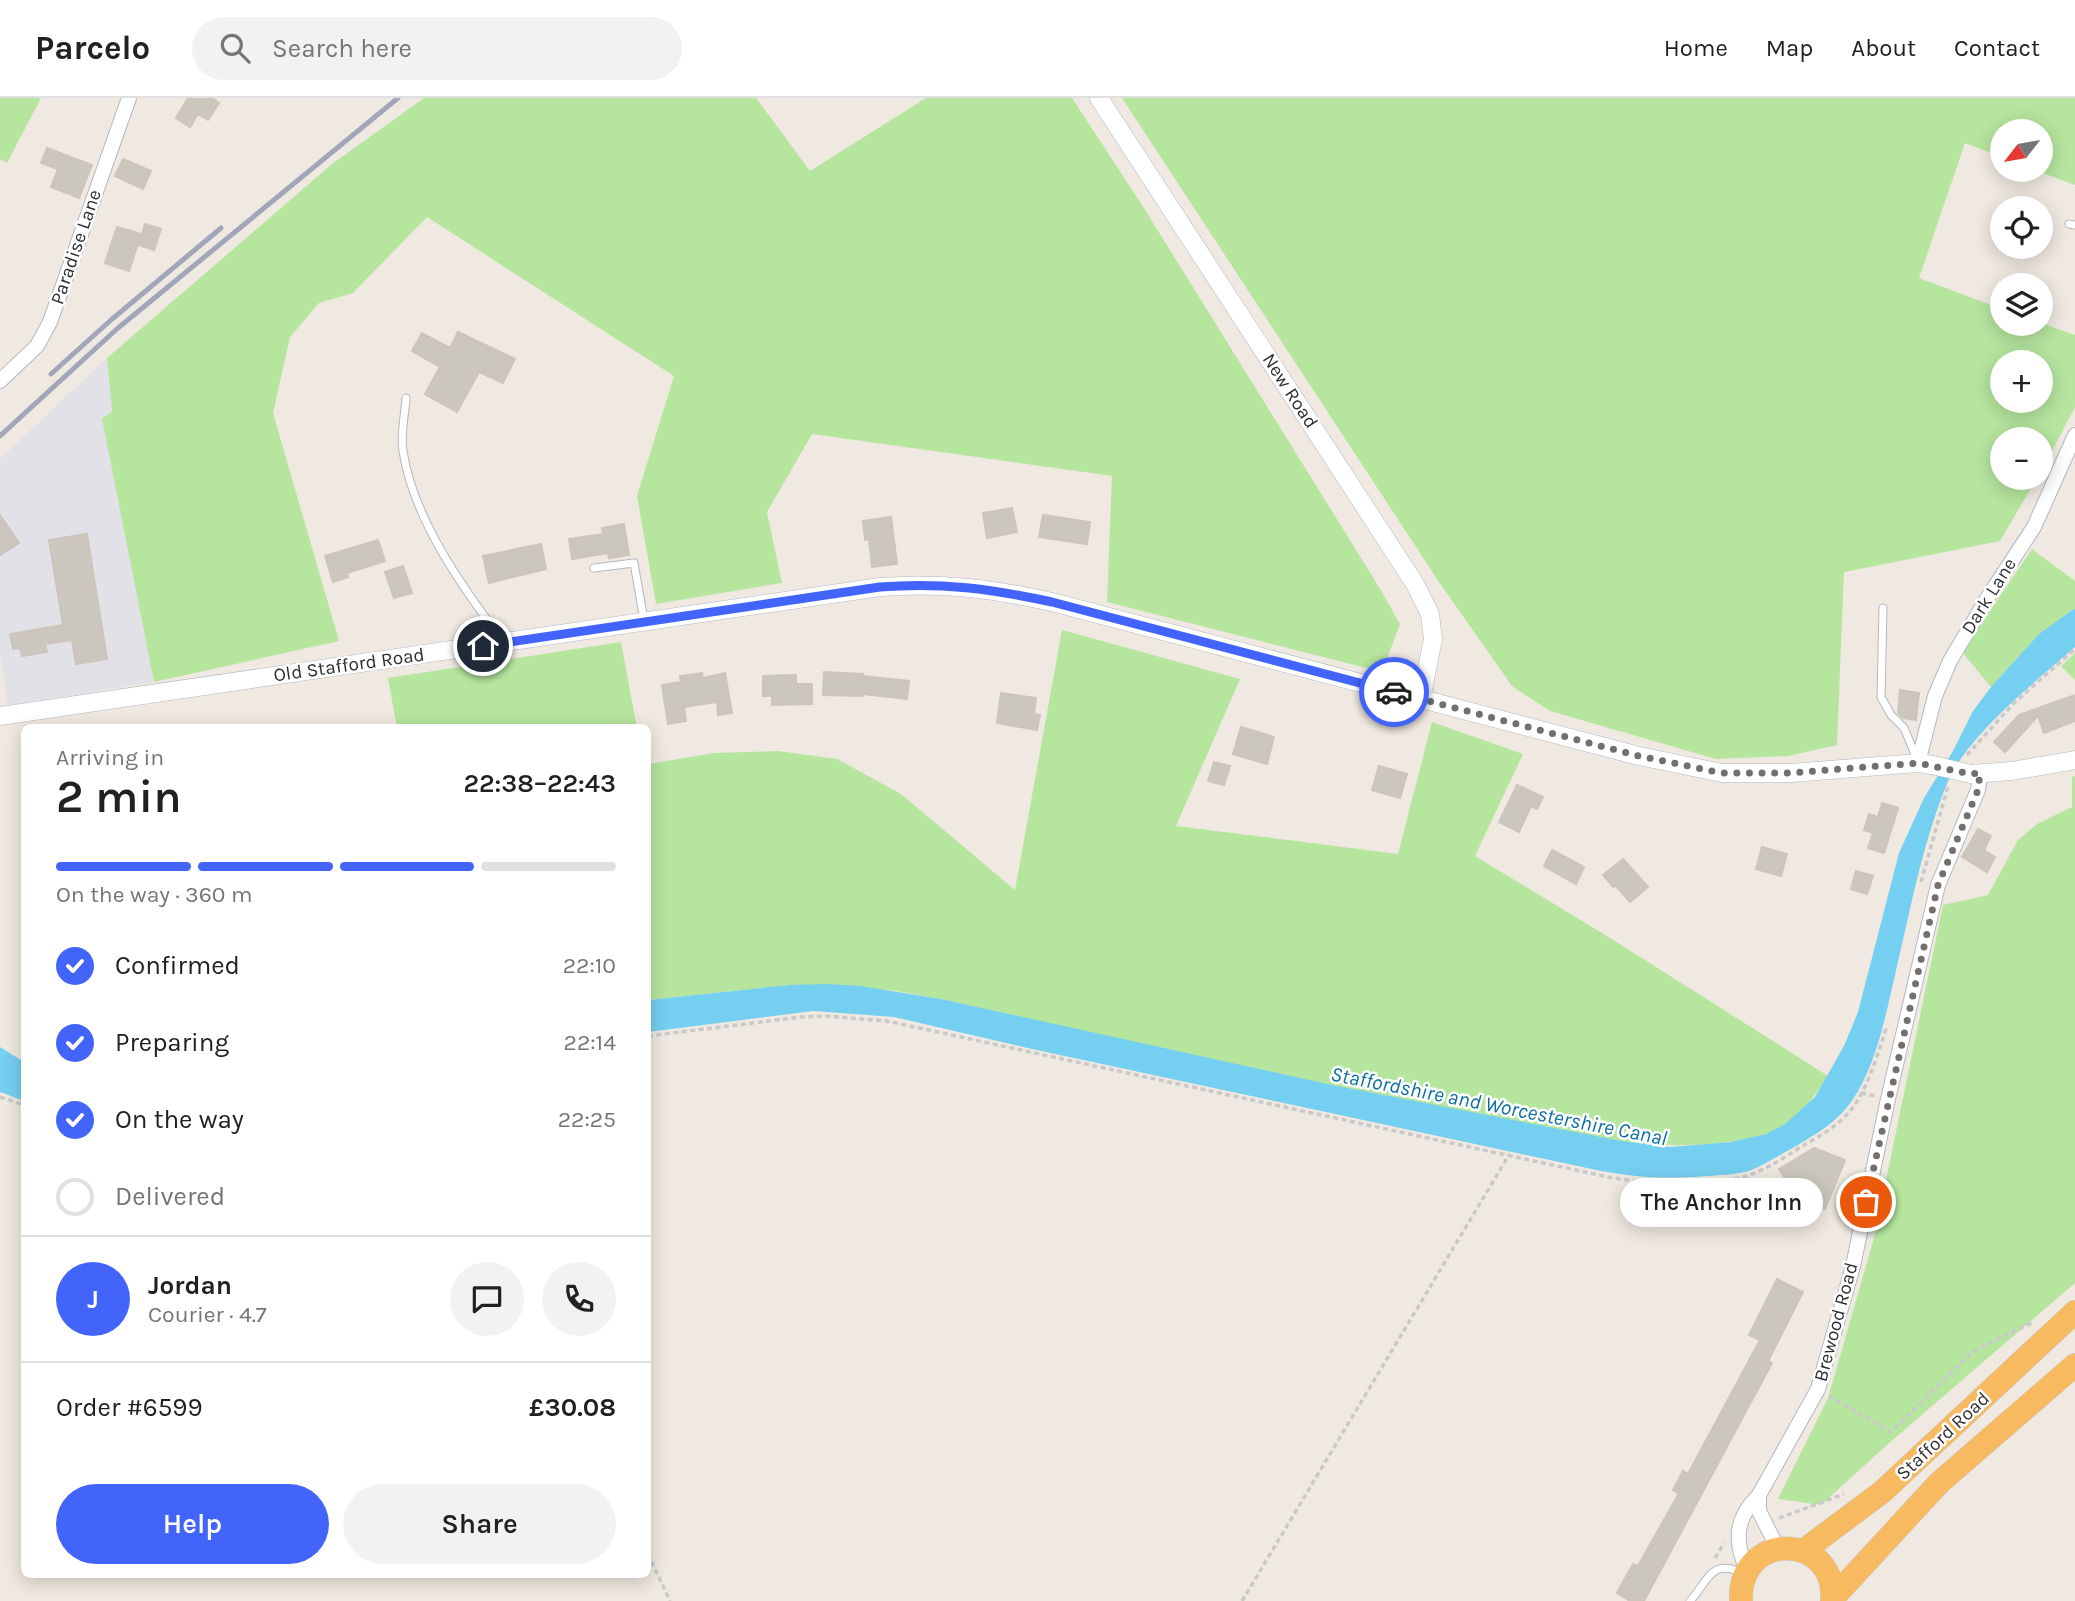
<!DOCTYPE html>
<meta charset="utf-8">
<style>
:root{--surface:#fff;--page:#f2f2f2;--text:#202124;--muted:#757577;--line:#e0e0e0;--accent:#4264fb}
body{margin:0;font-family:Karla,sans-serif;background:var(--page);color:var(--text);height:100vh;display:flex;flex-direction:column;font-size:26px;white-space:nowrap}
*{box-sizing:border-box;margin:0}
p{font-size:23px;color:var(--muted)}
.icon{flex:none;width:38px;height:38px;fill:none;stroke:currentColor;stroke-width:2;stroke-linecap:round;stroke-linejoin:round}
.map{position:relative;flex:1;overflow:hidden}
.details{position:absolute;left:21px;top:626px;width:630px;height:854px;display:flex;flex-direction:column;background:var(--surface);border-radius:10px;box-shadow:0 4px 18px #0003}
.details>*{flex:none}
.needle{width:46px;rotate:239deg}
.buttons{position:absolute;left:1990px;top:21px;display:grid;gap:14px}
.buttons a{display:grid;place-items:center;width:63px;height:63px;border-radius:50%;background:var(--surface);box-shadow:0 4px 18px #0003;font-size:35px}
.pin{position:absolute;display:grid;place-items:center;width:60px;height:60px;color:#fff;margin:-30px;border:4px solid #fff;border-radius:50%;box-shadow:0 2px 7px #0007}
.courier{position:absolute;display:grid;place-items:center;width:70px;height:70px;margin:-35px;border:5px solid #4264fb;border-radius:50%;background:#fff;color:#222;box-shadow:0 2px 9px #0007}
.bubble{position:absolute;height:49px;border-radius:24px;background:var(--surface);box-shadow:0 4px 18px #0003;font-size:23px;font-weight:600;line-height:49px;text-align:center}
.summary em{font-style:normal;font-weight:600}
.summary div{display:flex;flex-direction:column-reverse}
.summary{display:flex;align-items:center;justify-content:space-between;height:119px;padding:0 35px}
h1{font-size:46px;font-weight:600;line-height:52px}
.bar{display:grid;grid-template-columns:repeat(4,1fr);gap:10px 7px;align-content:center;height:84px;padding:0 35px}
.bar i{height:9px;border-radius:5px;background:var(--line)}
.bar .current{background:var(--accent)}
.bar p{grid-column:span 4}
.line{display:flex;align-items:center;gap:18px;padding:0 35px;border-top:2px solid var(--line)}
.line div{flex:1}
.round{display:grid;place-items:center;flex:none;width:74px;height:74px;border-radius:37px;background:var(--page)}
ol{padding:0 35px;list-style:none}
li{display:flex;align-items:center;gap:21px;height:77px}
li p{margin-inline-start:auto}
li .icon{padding:7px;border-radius:50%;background:var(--accent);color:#fff;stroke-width:4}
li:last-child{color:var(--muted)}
li i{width:38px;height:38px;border:4px solid var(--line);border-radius:50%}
.cta{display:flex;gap:14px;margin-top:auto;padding:14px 35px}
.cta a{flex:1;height:80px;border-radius:42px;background:var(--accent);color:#fff;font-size:28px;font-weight:600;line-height:80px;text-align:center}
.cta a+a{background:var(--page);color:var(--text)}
header{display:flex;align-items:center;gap:42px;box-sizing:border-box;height:98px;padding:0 35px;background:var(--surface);border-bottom:2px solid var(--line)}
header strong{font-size:33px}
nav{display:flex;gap:38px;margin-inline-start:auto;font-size:24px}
.search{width:490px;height:63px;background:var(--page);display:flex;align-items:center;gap:18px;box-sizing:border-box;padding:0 24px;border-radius:38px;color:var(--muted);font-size:26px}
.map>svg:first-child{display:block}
</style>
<header>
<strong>Parcelo</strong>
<div class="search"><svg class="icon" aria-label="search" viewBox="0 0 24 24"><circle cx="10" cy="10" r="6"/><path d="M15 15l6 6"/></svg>Search here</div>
<nav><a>Home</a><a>Map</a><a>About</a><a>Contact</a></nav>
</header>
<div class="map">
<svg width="2075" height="1503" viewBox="0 0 2075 1503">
<rect width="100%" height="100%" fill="#efe9e1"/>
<path fill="#e3e1e8" d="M107,260L112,313L102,321L154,584L8,607L0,555V361Z"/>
<path fill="#b6e59e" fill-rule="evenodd" d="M0,0H41L7,65L0,61Z
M424,0H756L810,73L926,0H1072L1142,107L1379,489L1400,526L1382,574L1107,504L1112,378L812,336L767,414L782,485L656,506L637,398L674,278L427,119L353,195L319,205L290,239L273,315L339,543L154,584L102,321L112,313L107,260L332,66Z
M1122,0H2075V87L2035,72H2040V33H2002V59L1965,45L1919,180L2002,211V226L2041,225L2075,237V309L2041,374L2040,341H2002V380H2037L2000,443L1844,474L1837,647L1788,658L1716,661L1550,613L1512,588L1439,484ZM2002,264H2040V303H2002Z
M2032,451L2075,483V510L2039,536L1991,589L1962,554Z
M1062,532L1240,581L1176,728L1398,756L1432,624L1523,656L1475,758L1615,843L1828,978C1812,1003 1792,1029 1762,1037C1660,1064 1550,1031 1448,1011C1279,978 1110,939 941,901L891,892L789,887L648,902V666L715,655L778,653L837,661L901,696L1015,792Z
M621,544L637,630H397L388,580Z
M2075,555V582L2061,568Z
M2075,678V1185L1888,1346L1821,1407L1778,1401L1828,1300L1874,1140L1943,807L1988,797L2018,742L2037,726L2072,709V679Z"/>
<path fill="#75cff0" d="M2075,510V549C2035,584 1965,639 1946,688C1922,748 1910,813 1895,877C1885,920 1874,980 1843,1014C1829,1029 1808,1041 1791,1051C1777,1058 1763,1068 1749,1073C1735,1077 1720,1077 1707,1078C1668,1081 1639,1080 1601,1073L1032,951L894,919L813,913L648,934V902L789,887L827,886L861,888L941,901L1332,987L1621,1043L1670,1049L1731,1044L1766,1036L1785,1026L1815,999L1844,948L1858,914L1899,755L1924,700L1953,653L1973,613L1991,589L2039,536Z
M0,949L24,964V1003L0,994Z"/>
<path fill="#cbc7bf" stroke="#cbc5ba" stroke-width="2" d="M188,0H212L219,5L208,22L198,16L190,29L176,20Z
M47,50L92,67L79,100L51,89L58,71L41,65Z
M123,61L151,73L143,91L115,78Z
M145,126L161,131L154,152L139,147Z
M117,129L141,136L129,173L105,165Z
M458,234L515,261L503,285L479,274L457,314L425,296L440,269L412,253L422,235L450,250Z
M1012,410L1017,434L987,440L983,415Z
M0,417L19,445L0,457Z
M1043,417L1090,424L1087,446L1039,439Z
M891,419L897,466L872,469L869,441L865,442L863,423Z
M624,426L629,457L609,460L608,455L572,461L569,441L603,436L602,430Z
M87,436L107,561L76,566L72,542L45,546L47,554L22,558L20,550L13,551L10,536L63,527L49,442Z
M378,442L385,463L347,475L348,479L333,484L325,458Z
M541,446L546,471L489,485L483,458Z
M403,468L412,495L394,500L385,474Z
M824,574L863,576V578L909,583L907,601L862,596V598L823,597Z
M702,575L703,580L725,575L732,615L718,617L717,604L684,609L686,623L668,626L662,587L681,584L680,578Z
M796,577V586H812V606L772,607V598H763V578Z
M1900,592L1919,595L1916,622L1903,620L1898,615Z
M1001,595L1036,600L1034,616L1040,617L1037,632L997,625Z
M2075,597V623L2044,635L2038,618L2005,654L1994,644L2019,617Z
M1241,629L1274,639L1267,666L1233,656Z
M1214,664L1230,668L1224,687L1208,683Z
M1379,668L1407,676L1400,700L1372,692Z
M1517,687L1543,699L1537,711L1531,708L1519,734L1499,724Z
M1882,705L1898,710L1884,755L1868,750L1873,735L1864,732L1869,716L1878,719Z
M1978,731L1991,738L1984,752L1995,759L1987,774L1962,759Z
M1762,749L1787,756L1781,778L1756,771Z
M1552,752L1584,769L1576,786L1544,768Z
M1623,761L1648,789L1630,804L1615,787L1613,789L1603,777Z
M1856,773L1873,778L1867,796L1851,791Z
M1814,1050L1845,1062L1825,1111L1808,1104L1730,1120L1725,1094L1786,1082L1779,1071Z
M1777,1181L1803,1194L1768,1263L1772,1265L1644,1503H1630L1617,1495L1633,1466L1638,1468L1679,1395L1673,1392L1683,1373L1688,1376L1760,1242L1749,1237Z"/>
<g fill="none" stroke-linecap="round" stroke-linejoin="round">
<g stroke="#b4b7c1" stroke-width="9">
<path id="service" d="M2069,126L2075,127
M406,300C405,317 400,337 403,353C413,420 462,489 502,542
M594,470L634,465L644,522
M1883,510L1881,599L1891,617L1904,630L1917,661
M1690,1503C1708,1484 1710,1460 1742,1475"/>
</g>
<g stroke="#b4b7c1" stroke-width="16">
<path id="minor" d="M0,283L37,248L50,224L129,0
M1918,665L1935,598L1950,563L1988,499L2034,429L2075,337
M1759,1397V1413L1778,1451
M1747,1472C1734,1443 1735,1420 1759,1397L1818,1291L1853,1168L1888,1001L1938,787L1978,692L1980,675"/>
</g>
<g stroke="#b4b7c1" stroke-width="19">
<path id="tertiary" d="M1099,0L1415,486L1430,516L1433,541L1421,601
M0,618L880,489C941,484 993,491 1052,504L1639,658L1722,675H1791L1918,665L1932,667
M1971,676L2012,673L2075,662"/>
</g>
<g stroke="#c9c9c9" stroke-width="24">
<path id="trunk" d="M1803,1453L1882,1394L2075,1214
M1833,1500L1939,1385L2075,1267
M1741,1503C1738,1431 1838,1435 1832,1503"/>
</g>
<path stroke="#c9c9c9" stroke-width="3.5" stroke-dasharray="5 3.5" stroke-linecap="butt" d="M1967,657L2014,605L2075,551
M1921,784L1948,688
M648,938L801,919L826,918L887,923L1608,1079C1651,1086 1710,1091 1752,1076C1770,1069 1787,1058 1804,1047C1820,1038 1839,1027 1851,1012C1867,993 1879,952 1887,928
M1861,995L1876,998
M0,999L24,1007
M1829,1298L1891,1334L1972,1254L2029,1226H2034
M1779,1420L1844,1396
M648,1456L670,1503
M1715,1460L1724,1445
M1242,1503L1509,1057"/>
<use href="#service" stroke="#fff" stroke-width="7"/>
<use href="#minor" stroke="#fff" stroke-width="14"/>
<use href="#tertiary" stroke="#fff" stroke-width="18"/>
<use href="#trunk" stroke="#f8ba60" stroke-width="23"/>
<path stroke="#a3a6b8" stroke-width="5" d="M51,276L111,222L221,130
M0,338L118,230L398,0"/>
<g stroke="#b4b7c1" stroke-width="19" stroke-linecap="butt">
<path id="tertiary-bridge" d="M1932,667L1971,676"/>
</g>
<use href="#tertiary-bridge" stroke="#fff" stroke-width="18"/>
</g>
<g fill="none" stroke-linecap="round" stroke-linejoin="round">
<path stroke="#726f6d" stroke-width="7" stroke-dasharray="0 12.6" d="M1394,594L1639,658L1722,675H1791L1918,665L1970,676L1980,675L1978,692L1938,787L1866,1104"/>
<path stroke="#4264fb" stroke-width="9" d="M483,548L880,489C941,484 992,491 1052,504L1394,594"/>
</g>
<g text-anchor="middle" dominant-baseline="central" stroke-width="5" stroke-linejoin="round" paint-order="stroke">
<g font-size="19" fill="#2e2e2e" stroke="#fff">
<text transform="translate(76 149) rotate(-71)">Paradise Lane</text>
<text transform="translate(1290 293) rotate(57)">New Road</text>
<text transform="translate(1989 498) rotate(-58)">Dark Lane</text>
<text transform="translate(349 567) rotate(-8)">Old Stafford Road</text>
<text transform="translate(1836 1224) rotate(-75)">Brewood Road</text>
<text transform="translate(1943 1338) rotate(-43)">Stafford Road</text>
</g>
<g font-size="21" font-style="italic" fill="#0d6fa3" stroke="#fff">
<text transform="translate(1499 1008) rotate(11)">Staffordshire and Worcestershire Canal</text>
</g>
</g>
</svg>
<div class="buttons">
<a><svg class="needle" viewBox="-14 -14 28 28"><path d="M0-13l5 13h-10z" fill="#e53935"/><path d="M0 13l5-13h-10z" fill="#757577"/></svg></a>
<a><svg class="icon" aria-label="locate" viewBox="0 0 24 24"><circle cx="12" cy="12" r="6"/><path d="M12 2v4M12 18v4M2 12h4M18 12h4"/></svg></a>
<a><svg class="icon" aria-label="layers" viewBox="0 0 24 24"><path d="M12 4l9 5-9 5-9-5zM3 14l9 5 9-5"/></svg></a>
<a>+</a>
<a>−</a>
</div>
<div class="pin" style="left:1866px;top:1104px;background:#ea580c"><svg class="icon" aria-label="bag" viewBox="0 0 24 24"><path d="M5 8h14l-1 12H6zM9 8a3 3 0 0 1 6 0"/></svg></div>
<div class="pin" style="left:483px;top:548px;background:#1f2937"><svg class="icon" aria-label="home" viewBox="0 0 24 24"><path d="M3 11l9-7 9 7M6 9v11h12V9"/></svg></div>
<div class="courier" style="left:1394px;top:594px"><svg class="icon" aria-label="car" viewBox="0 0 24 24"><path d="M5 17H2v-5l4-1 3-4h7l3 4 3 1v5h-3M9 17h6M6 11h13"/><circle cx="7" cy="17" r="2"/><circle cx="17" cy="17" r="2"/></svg></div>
<div class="bubble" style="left:1620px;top:1080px;width:203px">The Anchor Inn</div>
<section class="details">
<div class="summary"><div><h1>2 min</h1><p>Arriving in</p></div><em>22:38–22:43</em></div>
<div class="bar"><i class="current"></i><i class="current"></i><i class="current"></i><i></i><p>On the way · 360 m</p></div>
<ol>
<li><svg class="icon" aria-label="check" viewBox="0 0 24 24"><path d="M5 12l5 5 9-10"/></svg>Confirmed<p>22:10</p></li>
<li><svg class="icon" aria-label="check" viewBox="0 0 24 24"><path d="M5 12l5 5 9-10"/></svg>Preparing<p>22:14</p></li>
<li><svg class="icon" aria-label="check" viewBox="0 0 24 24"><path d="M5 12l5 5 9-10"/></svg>On the way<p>22:25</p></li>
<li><i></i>Delivered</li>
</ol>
<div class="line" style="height:126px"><b class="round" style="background:var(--accent);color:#fff">J</b><div><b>Jordan</b><p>Courier · 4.7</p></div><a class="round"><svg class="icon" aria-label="chat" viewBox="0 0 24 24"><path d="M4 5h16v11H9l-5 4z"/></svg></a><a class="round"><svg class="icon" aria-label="phone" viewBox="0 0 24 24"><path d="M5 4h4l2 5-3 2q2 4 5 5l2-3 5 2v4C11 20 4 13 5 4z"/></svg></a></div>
<div class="line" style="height:91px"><div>Order #6599</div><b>£30.08</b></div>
<div class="cta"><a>Help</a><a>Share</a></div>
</section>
</div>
